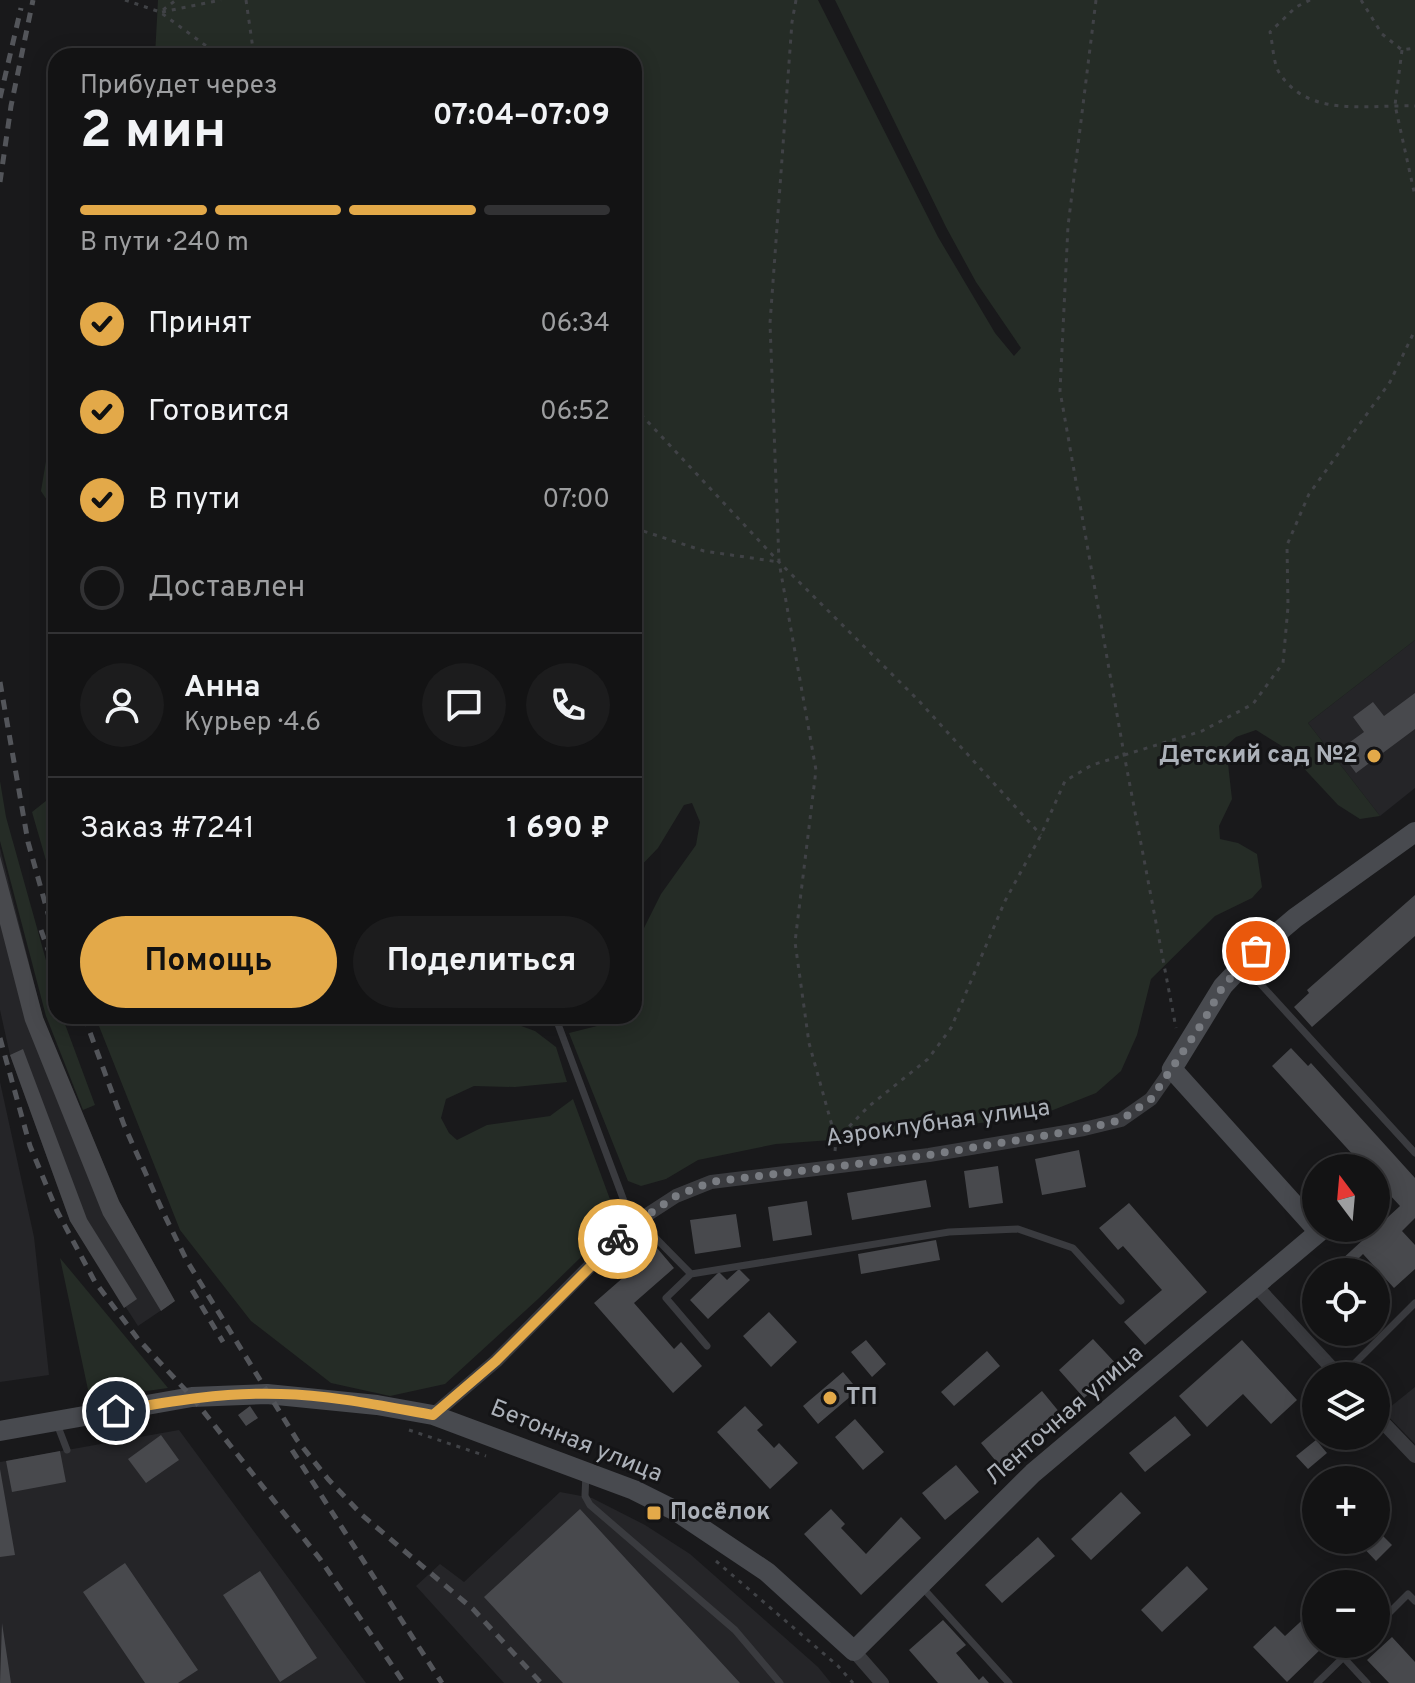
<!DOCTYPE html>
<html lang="ru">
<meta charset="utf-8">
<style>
:root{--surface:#131314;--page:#1c1c1d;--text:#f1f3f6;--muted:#9d9ea0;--line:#323234;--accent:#e3a949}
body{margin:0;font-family:Overpass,sans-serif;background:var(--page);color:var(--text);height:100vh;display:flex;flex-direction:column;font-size:30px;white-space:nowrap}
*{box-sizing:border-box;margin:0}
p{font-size:26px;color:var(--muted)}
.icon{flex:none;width:44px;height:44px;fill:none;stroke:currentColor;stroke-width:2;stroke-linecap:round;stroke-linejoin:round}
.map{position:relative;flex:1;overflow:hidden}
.details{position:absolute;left:48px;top:48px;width:594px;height:976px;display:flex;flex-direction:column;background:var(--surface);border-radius:24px;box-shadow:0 4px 20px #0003,0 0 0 2px var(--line)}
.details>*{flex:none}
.needle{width:52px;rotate:344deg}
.fabs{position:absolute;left:1302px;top:1154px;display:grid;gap:16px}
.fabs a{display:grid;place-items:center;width:88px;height:88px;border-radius:50%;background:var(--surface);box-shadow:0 4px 20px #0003,0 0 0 2px var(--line);font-size:40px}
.pin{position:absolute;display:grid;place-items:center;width:68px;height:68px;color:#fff;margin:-34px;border:4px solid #fff;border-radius:50%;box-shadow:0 2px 8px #0007}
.courier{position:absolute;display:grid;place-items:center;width:80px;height:80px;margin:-40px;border:6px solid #e3a949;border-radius:50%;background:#fff;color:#222;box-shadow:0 2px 10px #0007}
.summary em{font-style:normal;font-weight:700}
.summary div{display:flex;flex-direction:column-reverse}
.summary{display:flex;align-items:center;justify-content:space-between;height:136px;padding:0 32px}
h1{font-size:52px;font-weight:700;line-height:60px}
.bar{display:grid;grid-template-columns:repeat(4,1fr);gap:12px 8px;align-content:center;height:96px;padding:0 32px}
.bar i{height:10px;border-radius:6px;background:var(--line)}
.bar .selected{background:var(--accent)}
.bar p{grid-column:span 4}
.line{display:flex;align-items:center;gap:20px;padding:0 32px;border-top:2px solid var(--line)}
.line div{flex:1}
.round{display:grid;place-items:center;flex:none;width:84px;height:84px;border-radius:42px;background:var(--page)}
ol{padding:0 32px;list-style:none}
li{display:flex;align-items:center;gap:24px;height:88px}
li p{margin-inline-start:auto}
li .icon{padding:8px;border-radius:50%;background:var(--accent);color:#111;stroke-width:4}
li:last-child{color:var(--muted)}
li i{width:44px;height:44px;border:4px solid var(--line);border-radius:50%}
.cta{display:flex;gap:16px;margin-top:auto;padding:16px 32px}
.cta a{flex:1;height:92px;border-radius:48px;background:var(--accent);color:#111;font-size:32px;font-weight:700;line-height:92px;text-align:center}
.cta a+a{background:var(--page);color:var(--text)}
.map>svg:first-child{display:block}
</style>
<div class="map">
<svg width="1415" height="1683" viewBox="0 0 1415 1683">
<rect width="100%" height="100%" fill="#19191b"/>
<path fill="#252528" d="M1415,640V788L1380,816L1308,723Z
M0,848L43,1018L119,1201L175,1301L138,1326L70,1221L10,1055L0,1010Z
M0,1082L34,1237L49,1375L0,1382Z
M1415,1387V1444L1384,1412Z
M179,1430L366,1683H0V1462Z
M560,1492L592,1498L645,1525L690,1554L818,1667L831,1683H504L416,1586L440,1564L464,1582Z"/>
<path fill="#252c26" d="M158,0H818L938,237L995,333L1014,356L1021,348L976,282L946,227L835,0H1415V640L1308,723L1380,816L1360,819L1338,805L1285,748L1256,730L1236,737L1226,746L1232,799L1219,826L1220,839L1238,843L1257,854L1262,887L1252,898L1215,916L1151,979L1137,1035L1121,1071L1096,1093L1038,1116L845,1139L776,1144L698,1160L666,1179L641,1186L628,1181L569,1033L605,1024L609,1016H634V959L644,928L661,894L696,845L700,822L692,803L684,805L658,848L634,873V56H155Z
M56,438V514L41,491L47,455Z
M0,781L6,817L56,996V1016H62L95,1105L83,1110L46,1016L0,841Z
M56,793V895L32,812Z
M95,1016H493L535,1031L556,1047L567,1082L515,1087L474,1086L446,1099L441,1118L449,1133L457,1140L487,1125L550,1116L573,1099L618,1221L538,1299L445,1384L390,1396L331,1383L251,1321L180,1230Z
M60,1258L168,1388L90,1399Z"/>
<path fill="#48494d" d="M1415,693V729L1356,773L1339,750L1364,732L1353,717L1373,702L1384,716Z
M0,856L43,1017L119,1201L175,1301L161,1311L103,1215L25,1021L0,924Z
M1415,895V936L1312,1027L1294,1007L1309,993L1307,990Z
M1291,1048L1308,1066L1311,1063L1415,1178V1218L1402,1231L1415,1245V1269L1394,1288L1363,1254L1345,1272H1328L1400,1206L1376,1180V1168H1365L1272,1066Z
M23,1049L87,1219L137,1299L124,1308L70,1221L10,1055Z
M1079,1150L1086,1187L1042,1195L1035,1159Z
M998,1166L1003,1203L969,1208L964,1171Z
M926,1180L931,1207L852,1220L847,1193Z
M807,1201L812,1235L773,1241L768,1207Z
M1129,1203L1207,1292L1145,1345L1124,1322L1162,1290L1123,1246L1118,1250L1099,1228Z
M736,1214L741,1247L695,1254L690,1220Z
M936,1240L940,1260L861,1274L858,1254Z
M657,1248L674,1268L634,1303L674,1349L681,1342L702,1366L673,1393L594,1303Z
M739,1269L750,1280L708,1319L690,1300L719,1272L727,1280Z
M769,1312L797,1342L771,1367L743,1336Z
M1093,1339L1119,1367L1084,1398L1059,1370Z
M866,1340L886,1364L872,1377L851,1352Z
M1242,1340L1297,1400L1271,1424L1243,1394L1207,1427L1179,1396Z
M987,1351L1000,1366L954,1406L941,1392Z
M843,1372L858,1390L818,1424L803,1406Z
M1042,1391L1065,1419L1004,1471L981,1443Z
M250,1406L258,1418L246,1426L238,1415Z
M745,1406L763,1425L757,1430L774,1448L779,1443L798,1463L770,1489L717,1432Z
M1175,1416L1191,1435L1145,1472L1129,1453Z
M855,1419L884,1452L863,1470L835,1437Z
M161,1435L179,1460L146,1483L128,1459Z
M1316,1440L1327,1453L1308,1469L1296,1456Z
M60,1451L66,1482L12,1492L6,1461Z
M956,1465L979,1492L945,1520L922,1493Z
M0,1469L15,1555L0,1557Z
M1121,1492L1141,1513L1091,1560L1071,1539Z
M580,1509L740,1683H563L484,1597Z
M831,1509L845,1524L841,1528L866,1554L901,1517L921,1538L861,1595L804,1534Z
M1376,1529L1392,1545L1376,1561L1356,1540H1376Z
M1038,1537L1055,1556L1002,1603L985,1585Z
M125,1563L198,1670L178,1683H145L83,1592Z
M1187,1566L1208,1589L1162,1632L1141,1610Z
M260,1571L317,1658L280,1682L223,1595Z
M1311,1612L1316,1617V1644H1326L1287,1682L1253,1647L1275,1626L1285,1636Z
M943,1620L966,1645L956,1653L979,1680L983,1676L989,1683H938L909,1650Z
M2,1623L11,1683H0Z
M1392,1637L1415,1662V1683H1389L1367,1660Z"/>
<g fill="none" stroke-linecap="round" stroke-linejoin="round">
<path stroke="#404246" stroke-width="3" stroke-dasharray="4 6" stroke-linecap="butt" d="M125,0L160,12L220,56
M246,0L254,56
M796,0L792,22L770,323L779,562L816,770L795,942L809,1043L836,1140
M1096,0L1068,226L1060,391L1124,754L1176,1028
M1310,0L1296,7L1270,32C1273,44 1273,64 1280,74C1310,119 1370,104 1415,106
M1361,0L1382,34L1402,50L1415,48
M163,10L176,0
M162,12L221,0
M1402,50L1395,105L1415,196
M634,407L779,562L919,701L1041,835
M634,528L704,551L779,562
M835,1151L836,1140L868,1107L928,1059L951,1028L1005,901L1041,835L1065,781L1092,765L1202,731L1253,704L1283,663L1288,607L1287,545L1309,494L1390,382L1415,330
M409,1430L486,1456
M716,1561L838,1666L853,1683"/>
<path stroke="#3a3b3f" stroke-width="7" d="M1244,966L1415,1153
M555,1016L624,1201L631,1213L691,1274L666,1298L707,1346
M691,1274L949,1232L1018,1229L1073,1248L1121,1301
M1342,1376L1415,1303
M57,1424L67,1450
M586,1473L585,1496L590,1505L735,1630L780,1683
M922,1587L1009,1683
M1376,1626L1408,1594L1415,1601
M1343,1657L1367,1683
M1317,1683L1357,1644"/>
<path stroke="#3a3b3f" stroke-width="14" d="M1255,1285L1339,1376
M433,1415L496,1361L613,1243L639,1220L676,1196L711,1182L929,1155L1084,1129L1121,1120L1151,1099L1172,1069
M1376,1415L1415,1456
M854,1651L882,1683"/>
<path stroke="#484a4f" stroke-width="20" d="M0,1431L192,1397L267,1394L377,1405L433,1415L634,1490L676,1511L767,1572L854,1651L1033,1473L1319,1232L1172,1069L1223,986L1256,951L1295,918L1415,832"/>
<path stroke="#53555a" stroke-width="5" stroke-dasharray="10 8" stroke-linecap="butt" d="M0,98L21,8
M0,182L11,106L33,0
M0,682L28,842L56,942
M41,930L56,972
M84,1016L124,1125L163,1212L187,1261L297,1440L328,1479L362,1515L473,1609L541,1683
M0,1038L30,1146L57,1211L95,1282L138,1339L192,1397L320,1559L404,1683
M192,1290L223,1342
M292,1450L442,1683"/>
</g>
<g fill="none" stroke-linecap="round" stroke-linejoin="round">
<path stroke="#797c82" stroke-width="8" stroke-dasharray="0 14.4" d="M618,1239L643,1218L676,1196L711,1182L929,1155L1084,1129L1121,1120L1151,1099L1203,1022L1223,986L1256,951"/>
<path stroke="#e3a949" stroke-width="10" d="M116,1411C171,1401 225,1392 281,1394C331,1395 383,1406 433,1415L496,1361L618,1239"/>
</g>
<g fill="#e3a949" stroke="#141416" stroke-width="3">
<circle cx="1374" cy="756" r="8"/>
<circle cx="830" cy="1398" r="8"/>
<rect x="646" y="1505" width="16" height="16" rx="4"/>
</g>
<g text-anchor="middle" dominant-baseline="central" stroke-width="6" stroke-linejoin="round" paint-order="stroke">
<g font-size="24" font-weight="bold" fill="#acb1b9" stroke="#141416" text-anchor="start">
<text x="1358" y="756" text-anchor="end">Детский сад №2</text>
<text x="846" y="1398">ТП</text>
<text x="670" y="1513">Посёлок</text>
</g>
<g font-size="24" fill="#acb1b9" stroke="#141416">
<text transform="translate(938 1124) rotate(-8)">Аэроклубная улица</text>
<text transform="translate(1065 1416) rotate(-41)">Ленточная улица</text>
<text transform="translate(576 1442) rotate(22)">Бетонная улица</text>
</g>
</g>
</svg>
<div class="fabs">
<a><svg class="needle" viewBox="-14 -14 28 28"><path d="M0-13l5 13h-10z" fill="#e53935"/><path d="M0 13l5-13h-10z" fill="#9d9ea0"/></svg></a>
<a><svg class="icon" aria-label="locate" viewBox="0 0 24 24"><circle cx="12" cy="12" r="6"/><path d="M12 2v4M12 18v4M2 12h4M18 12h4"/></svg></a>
<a><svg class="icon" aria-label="layers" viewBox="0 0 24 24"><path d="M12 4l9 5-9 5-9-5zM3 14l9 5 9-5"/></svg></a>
<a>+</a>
<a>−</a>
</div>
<div class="pin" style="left:1256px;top:951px;background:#ea580c"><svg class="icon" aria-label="bag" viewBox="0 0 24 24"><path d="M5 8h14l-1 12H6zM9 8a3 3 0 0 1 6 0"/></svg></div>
<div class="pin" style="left:116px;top:1411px;background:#1f2937"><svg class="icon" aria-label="home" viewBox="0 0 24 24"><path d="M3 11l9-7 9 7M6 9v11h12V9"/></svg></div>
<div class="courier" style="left:618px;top:1239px"><svg class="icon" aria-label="bike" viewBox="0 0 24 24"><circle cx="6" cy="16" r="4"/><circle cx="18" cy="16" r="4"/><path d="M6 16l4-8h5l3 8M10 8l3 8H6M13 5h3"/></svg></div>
<section class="details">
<div class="summary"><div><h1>2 мин</h1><p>Прибудет через</p></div><em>07:04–07:09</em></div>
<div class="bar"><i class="selected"></i><i class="selected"></i><i class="selected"></i><i></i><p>В пути · 240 m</p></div>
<ol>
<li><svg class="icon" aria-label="check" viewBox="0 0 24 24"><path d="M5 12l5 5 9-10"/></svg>Принят<p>06:34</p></li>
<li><svg class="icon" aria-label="check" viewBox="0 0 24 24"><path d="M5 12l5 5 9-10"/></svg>Готовится<p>06:52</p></li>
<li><svg class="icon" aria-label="check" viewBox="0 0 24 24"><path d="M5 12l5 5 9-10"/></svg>В пути<p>07:00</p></li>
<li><i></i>Доставлен</li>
</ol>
<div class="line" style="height:144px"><a class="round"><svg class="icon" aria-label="person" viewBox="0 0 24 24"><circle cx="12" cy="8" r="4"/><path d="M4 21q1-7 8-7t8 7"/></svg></a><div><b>Анна</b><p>Курьер · 4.6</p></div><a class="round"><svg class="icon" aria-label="chat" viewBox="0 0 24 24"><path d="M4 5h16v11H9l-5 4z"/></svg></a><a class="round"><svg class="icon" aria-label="phone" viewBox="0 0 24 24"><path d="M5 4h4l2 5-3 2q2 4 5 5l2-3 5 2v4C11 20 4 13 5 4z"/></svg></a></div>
<div class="line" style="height:104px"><div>Заказ #7241</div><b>1 690 ₽</b></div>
<div class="cta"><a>Помощь</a><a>Поделиться</a></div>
</section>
</div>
